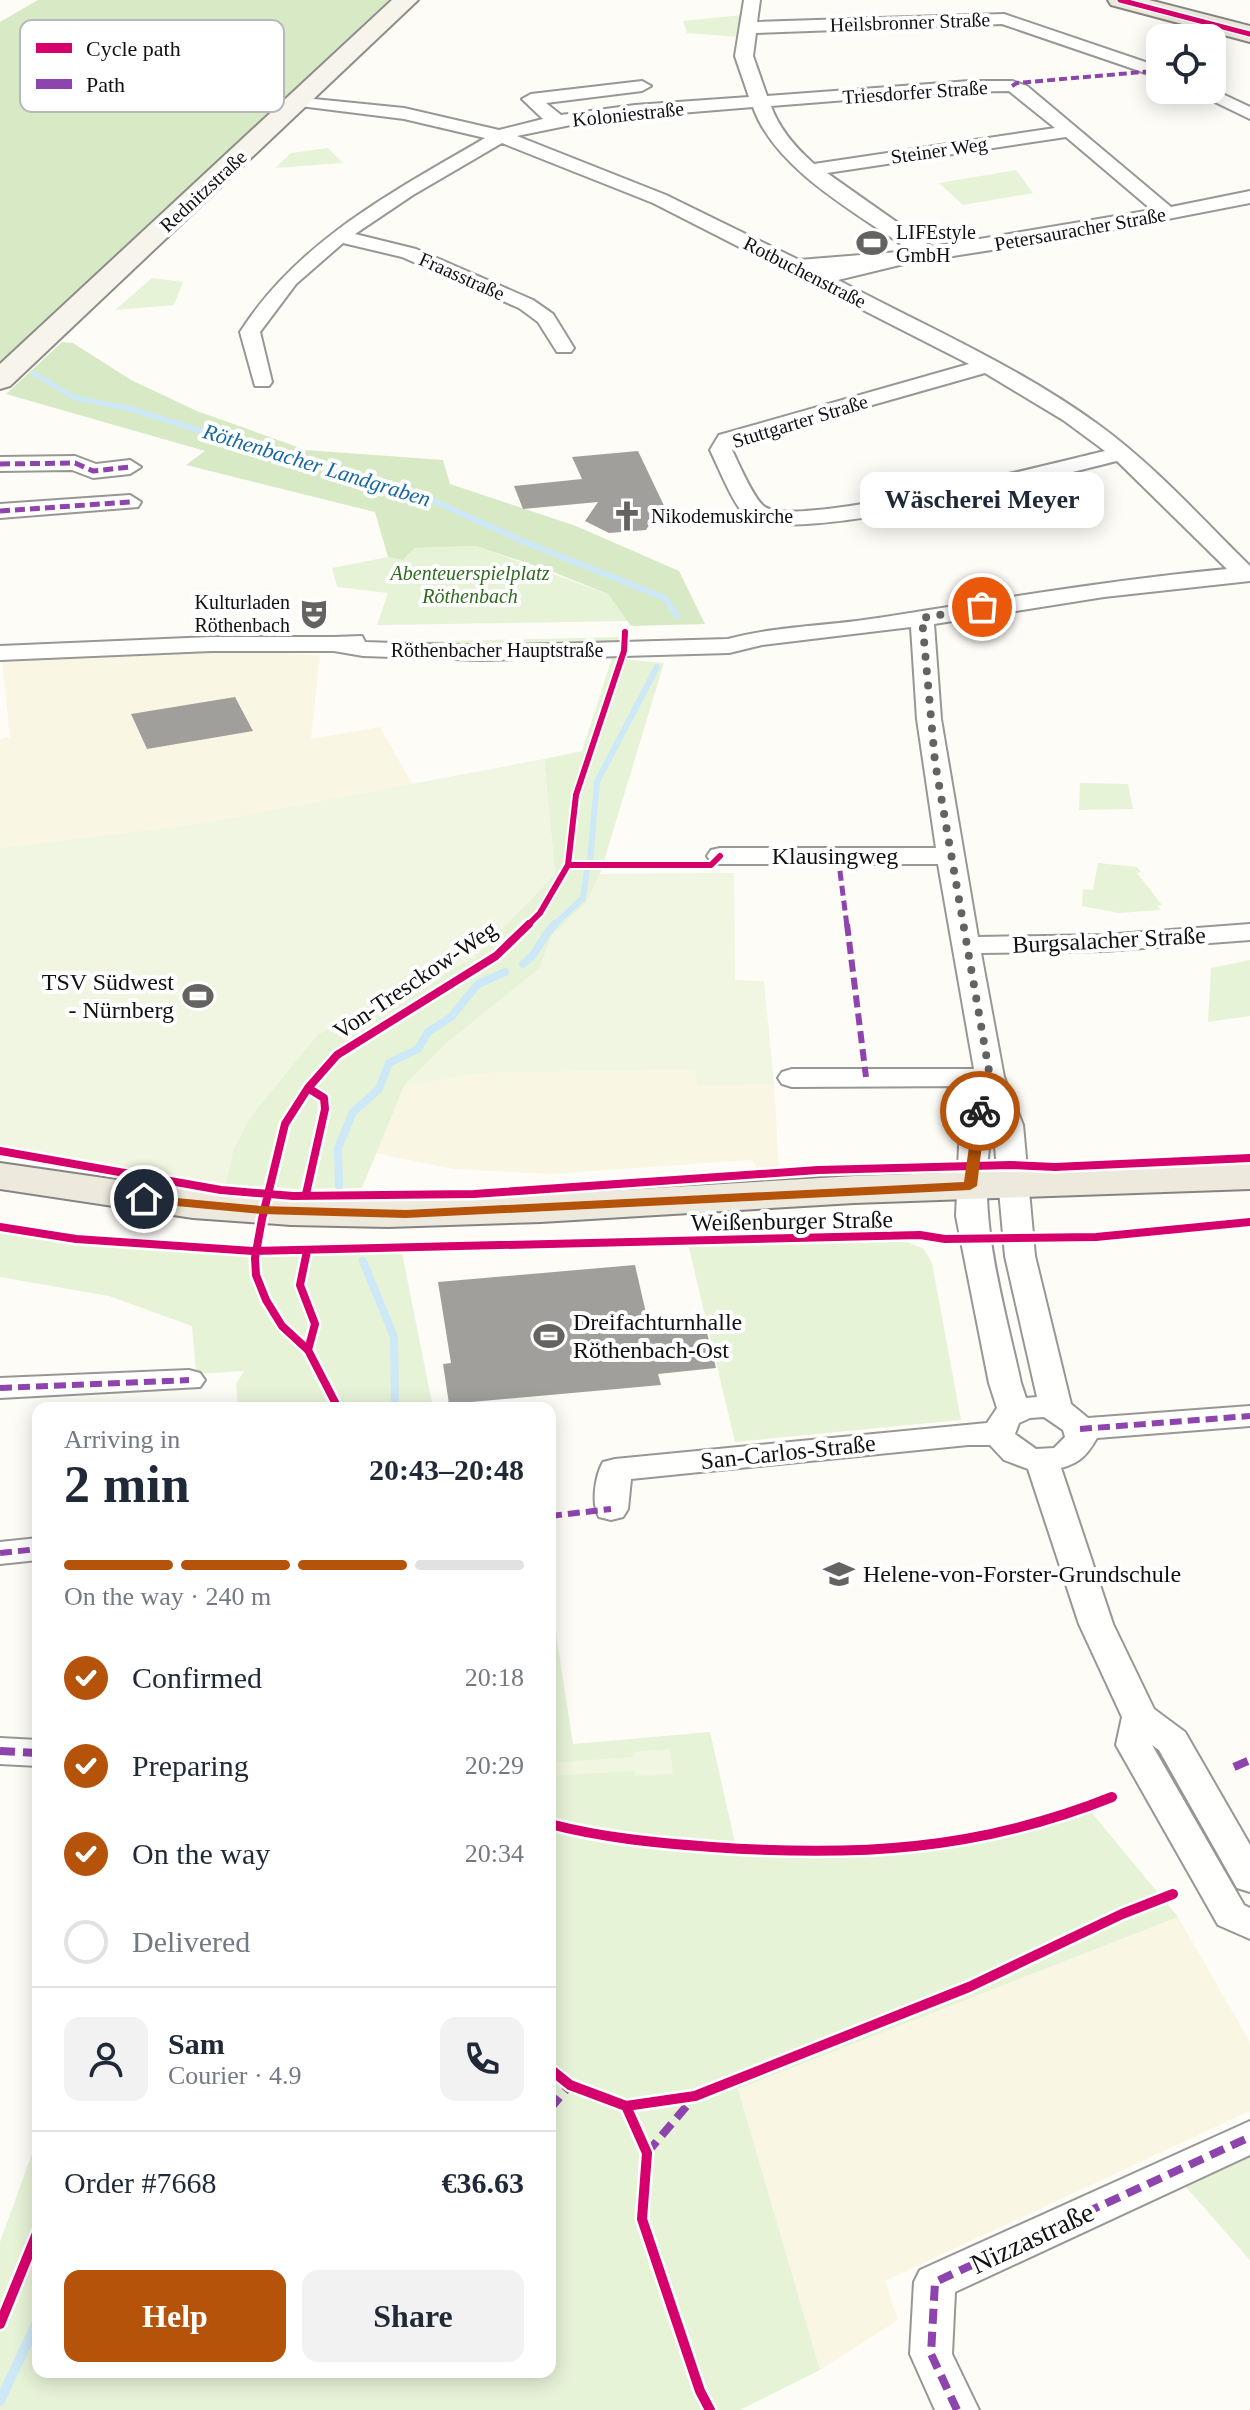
<!DOCTYPE html>
<meta charset="utf-8">
<style>
:root{--surface:#fff;--page:#f2f2f3;--text:#1f2937;--muted:#747a83;--line:#e0e1e3;--accent:#b45309}
body{margin:0;font-family:Georgia,serif;background:var(--page);color:var(--text);height:100vh;display:flex;flex-direction:column;font-size:30px;white-space:nowrap}
*{box-sizing:border-box;margin:0}
p{font-size:26px;color:var(--muted)}
.icon{flex:none;width:44px;height:44px;fill:none;stroke:currentColor;stroke-width:2;stroke-linecap:round;stroke-linejoin:round}
.map{position:relative;flex:1;overflow:hidden}
.sheet{position:absolute;left:32px;top:1402px;width:524px;height:976px;display:flex;flex-direction:column;background:var(--surface);border-radius:16px;box-shadow:0 4px 20px #0003}
.sheet>*{flex:none}
.tools{position:absolute;left:1146px;top:24px;display:grid;gap:16px}
.tools a{display:grid;place-items:center;width:80px;height:80px;border-radius:16px;background:var(--surface);box-shadow:0 4px 20px #0003;font-size:40px}
.pin{position:absolute;display:grid;place-items:center;width:68px;height:68px;color:#fff;margin:-34px;border:4px solid #fff;border-radius:50%;box-shadow:0 2px 8px #0007}
.courier{position:absolute;display:grid;place-items:center;width:80px;height:80px;margin:-40px;border:6px solid #b45309;border-radius:50%;background:#fff;color:#222;box-shadow:0 2px 10px #0007}
.bubble{position:absolute;height:56px;border-radius:16px;background:var(--surface);box-shadow:0 4px 20px #0003;font-size:26px;font-weight:800;line-height:56px;text-align:center}
.summary em{font-style:normal;font-weight:800}
.summary div{display:flex;flex-direction:column-reverse}
.summary{display:flex;align-items:center;justify-content:space-between;height:136px;padding:0 32px}
h1{font-size:52px;font-weight:800;line-height:60px}
.bar{display:grid;grid-template-columns:repeat(4,1fr);gap:12px 8px;align-content:center;height:96px;padding:0 32px}
.bar i{height:10px;border-radius:6px;background:var(--line)}
.bar .selected{background:var(--accent)}
.bar p{grid-column:span 4}
.line{display:flex;align-items:center;gap:20px;padding:0 32px;border-top:2px solid var(--line)}
.line div{flex:1}
.round{display:grid;place-items:center;flex:none;width:84px;height:84px;border-radius:16px;background:var(--page)}
ol{padding:0 32px;list-style:none}
li{display:flex;align-items:center;gap:24px;height:88px}
li p{margin-inline-start:auto}
li .icon{padding:8px;border-radius:50%;background:var(--accent);color:#fff;stroke-width:4}
li:last-child{color:var(--muted)}
li i{width:44px;height:44px;border:4px solid var(--line);border-radius:50%}
.action{display:flex;gap:16px;margin-top:auto;padding:16px 32px}
.action a{flex:1;height:92px;border-radius:16px;background:var(--accent);color:#fff;font-size:32px;font-weight:800;line-height:92px;text-align:center}
.action a+a{background:var(--page);color:var(--text)}
.map>svg:first-child{display:block}
</style>
<div class="map">
<svg width="1250" height="2410" viewBox="0 0 1250 2410">
<rect width="100%" height="100%" fill="#fdfcf7"/>
<path fill="#f9f7e4" d="M233,650L320,655L311,739L380,727L412,784L198,824L0,848V739L10,737L2,659Z
M696,1070L697,1086L774,1084L779,1170L756,1172V1165L750,1160L551,1174L453,1169L374,1153L404,1086L413,1083L481,1073Z
M1178,1917L1250,2042V2111L885,2281L898,2320L820,2370L738,2089Z"/>
<path fill="#e7f3d7" d="M742,15L740,37L687,33L683,21Z
M328,148L343,163L275,168L291,153Z
M1016,170L1033,193L963,205L939,183Z
M152,278L183,282L174,305L115,310Z
M476,546L608,594L629,621L377,625L388,593L337,587L332,568L388,557L403,560L415,548Z
M619,637L617,648L366,647L367,643Z
M612,658L664,663L600,874L586,903L553,934L539,969L448,1042L404,1086L362,1188L295,1189L226,1184L233,1150L251,1116L318,1034L474,958L555,874L544,759L582,751Z
M1080,783L1128,784L1133,809L1079,810Z
M1098,863L1137,867L1141,872L1137,873L1162,905L1157,906L1161,910L1119,913L1082,906L1083,889L1093,890Z
M1250,960V1016L1208,1022L1211,968Z
M0,1231C134,1255 267,1255 402,1253L433,1408H238L236,1384L244,1371L196,1374L192,1326L109,1296L0,1277Z
M902,1240L924,1249L932,1263L961,1420L735,1442L688,1244Z
M550,1595L573,1744L710,1732L736,1847L918,1841L1001,1829L1087,1807L1178,1917L738,2089L820,2370L740,2410H0V2242L38,2137V2372H550Z
M1250,2157V2260L1186,2187Z"/>
<path fill="#d8eac5" d="M38,0H389L0,364V22Z
M62,342L73,343L131,380L197,411L306,450L443,460L450,484L576,526L679,571L705,624L631,626L608,594L553,572L476,546L415,548L403,560L388,557L375,512L186,465L205,451L6,394Z"/>
<path fill="#f0f6e1" d="M544,759L555,874L474,958L318,1034L251,1116L233,1150L226,1184L0,1146V848L198,824Z
M734,873L735,980L764,981L774,1084L697,1086L695,1070L481,1073L404,1086L448,1042L539,969L553,934L586,903L600,874Z
M670,1749L673,1774L635,1776L634,1771L550,1776V1763L632,1757L633,1752Z"/>
<g fill="none" stroke-linecap="round" stroke-linejoin="round">
<path stroke="#cde8f7" stroke-width="5" d="M33,373L75,398L131,409"/>
<path stroke="#cde8f7" stroke-width="6" d="M125,407L249,446L405,488L527,543L665,598L677,616
M590,861L597,782L657,667
M553,926L583,898L587,870"/>
<path stroke="#cde8f7" stroke-width="8" d="M523,964C539,953 541,937 555,924
M339,1186L338,1148L353,1112L379,1089L389,1063L418,1049L428,1032L451,1017L478,984L505,972
M363,1261L394,1337L395,1408"/>
<path stroke="#cde8f7" stroke-width="10" d="M0,2401L38,2320"/>
</g>
<path fill="#a19f9c" d="M638,451L669,516L654,517L646,530L609,533L585,521L598,502L523,509L514,486L582,479L572,457Z
M235,697L253,731L147,749L131,714Z
M635,1265L649,1326L704,1321L716,1368L658,1374L661,1385L449,1404L443,1364L451,1363L438,1282Z"/>
<g fill="none" stroke-linecap="round" stroke-linejoin="round">
<g stroke="#979795" stroke-width="4">
<path id="minor" d="M744,0H760L757,22L1004,14L1160,67V78L1002,24L756,33L753,56L767,96L970,81H1012L1027,86L1171,207L1250,191V203L1075,237L908,263L838,280C925,326 1018,366 1099,425C1154,465 1201,518 1250,566V581L1104,597L934,624L941,719L978,937L1104,935L1250,924V940L1104,951L981,953L1004,1077L1023,1125L1035,1256L1071,1404L1088,1418L1250,1406V1426L1097,1438C1087,1455 1080,1463 1061,1468L1113,1624L1154,1709L1185,1732L1250,1845V1892L1237,1888L1159,1750L1152,1745L1244,1905L1250,1908V1939L1218,1925L1116,1745L1122,1717L1079,1624L1028,1469L1004,1460L990,1445H968L631,1479L628,1509L623,1517L611,1520L599,1517C591,1504 595,1476 603,1462L615,1459L987,1423L997,1408L989,1383L956,1216L959,1146L974,1086L792,1087L782,1084L778,1078L782,1072L792,1069H974L938,864H720L711,862L707,856L711,850L720,848H936L917,719L911,627L762,645L729,653L482,660L363,656L334,651H211L0,660V646L211,637H334L362,636L365,642L482,646L728,639C777,626 828,626 878,618C994,600 1110,580 1227,569L1117,461C1057,475 787,551 745,515C733,504 718,466 710,450L719,435L969,364L653,203L502,143L413,195L355,234L416,249L533,300L553,314L574,348L571,352H557L538,322L519,308L402,257L343,243L296,284L260,332L272,382L269,386H255L240,332C299,240 393,192 485,138L404,119L300,106L291,101L294,97L404,108L499,130L543,119L522,99L531,94L642,81L651,86L642,91L546,103L561,115L635,105L749,97L735,56ZM1009,91L1055,128L814,164C796,148 779,129 771,106L948,92ZM753,107C775,170 859,214 911,251L799,260L666,195L517,136L595,120ZM1066,137L1152,210L932,247L827,173ZM985,373L1063,420L1105,451C1054,463 798,529 765,507C754,500 739,464 732,450L735,444ZM993,1125L1005,1256L1037,1397L1026,1398L1021,1383C1003,1299 974,1211 993,1125ZM1044,1417L1063,1430L1065,1437L1054,1448L1036,1449L1015,1434L1019,1423L1030,1418Z
M1212,89L1250,107V119L1190,90Z
M75,456L96,464L130,460L141,467L130,474L93,478L72,470L0,471V457Z
M130,495L141,502L138,507L0,518V504Z
M189,1370L200,1373L205,1380L200,1387L0,1398V1378Z
M38,1538V1560L0,1564V1542Z
M0,1738L38,1740V1766L0,1764Z
M1250,2121V2155L955,2292L952,2354L979,2410H935L910,2354L914,2282L920,2270Z"/>
</g>
<g stroke="#8e8d8b" stroke-width="4">
<path id="secondary" d="M392,0H418L10,386L0,389V364Z"/>
</g>
<g stroke="#858482" stroke-width="4">
<path id="primary" d="M1108,0H1149L1250,26V42L1111,5Z
M0,1163L193,1191L388,1201L541,1195L854,1176L1250,1163V1189L854,1203L541,1222L388,1227L291,1225L193,1218L0,1189Z"/>
</g>
<use href="#minor" fill="#fffffe" fill-rule="evenodd"/>
<use href="#secondary" fill="#f6f4eb" fill-rule="evenodd"/>
<use href="#primary" fill="#ede9dc" fill-rule="evenodd"/>
<path stroke="#8e44ad" stroke-width="4" stroke-dasharray="8 4" stroke-linecap="butt" d="M1012,86L1017,83L1154,71"/>
<path stroke="#8e44ad" stroke-width="5" stroke-dasharray="10 5" stroke-linecap="butt" d="M0,464L75,463L93,471L130,467
M0,511L130,502
M838,856L847,926"/>
<path stroke="#8e44ad" stroke-width="6" stroke-dasharray="12 6" stroke-linecap="butt" d="M847,924L866,1077
M0,1388L189,1380
M1080,1429L1250,1416
M550,1516L611,1509
M0,1553L38,1549"/>
<path stroke="#8e44ad" stroke-width="8" stroke-dasharray="15 8" stroke-linecap="butt" d="M0,1751L38,1753
M1234,1767L1250,1760
M550,2109L570,2085
M647,2153L695,2096
M957,2410L931,2354L935,2282L1250,2137"/>
<g stroke="#fff" stroke-width="8">
<path id="cycleway-far3" d="M1120,0L1250,34"/>
</g>
<g stroke="#fff" stroke-width="10">
<path id="cycleway-far2" d="M568,865H711L720,856
M527,926L540,913L568,865L576,795L624,651L625,632"/>
</g>
<g stroke="#fff" stroke-width="13">
<path id="cycleway-far1" d="M0,1151L221,1190L293,1196L474,1194L818,1170L1011,1165L1055,1167L1250,1158
M306,1194L325,1109L324,1098L308,1088
M0,1227L76,1239L253,1251L920,1235L945,1239L1096,1237L1250,1222
M307,1251L300,1285L315,1324L308,1350
M338,1408L308,1350L282,1326L266,1300L256,1275L255,1258L262,1219L285,1124L308,1088L337,1055L496,956L529,924"/>
</g>
<g stroke="#fff" stroke-width="15">
<path id="cycleway" d="M550,1824C603,1838 658,1843 712,1847C855,1857 977,1851 1112,1797
M550,2069L570,2085L626,2106L695,2096L969,1987L1122,1914L1173,1894
M626,2106L647,2153L642,2219L700,2391L710,2410
M0,2324L38,2231"/>
</g>
<use href="#cycleway-far3" stroke="#d6006c" stroke-width="5"/>
<use href="#cycleway-far2" stroke="#d6006c" stroke-width="6"/>
<use href="#cycleway-far1" stroke="#d6006c" stroke-width="8"/>
<use href="#cycleway" stroke="#d6006c" stroke-width="10"/>
</g>
<path fill="#b45309" d="M980,1108L986,1111L977,1186L970,1190L406,1218L261,1214L144,1203L137,1199L144,1195L261,1206L406,1210L964,1182L974,1111Z"/>
<g fill="none" stroke-linecap="round" stroke-linejoin="round">
<path stroke="#646362" stroke-width="8" stroke-dasharray="0 14.4" d="M980,1111L990,1077L935,762L922,618L982,607"/>
</g>
<defs>
<g id="stadium-bare" transform="scale(2.4)"><path d="M0-5a6.5 5 0 1 0 0 10a6.5 5 0 1 0 0-10ZM-3.5-1.8h7v3.6h-7Z" fill="#646362" stroke="#fff" stroke-width="2.5" paint-order="stroke"/></g>
<g id="church-bare" transform="scale(2.4)"><path d="M-1.2-6h2.4v3.5h3.3v2.4h-3.3V6h-2.4V-.1h-3.3v-2.4h3.3Z" fill="#646362" stroke="#fff" stroke-width="2.5" paint-order="stroke"/></g>
<g id="theatre-bare" transform="scale(2.4)"><path d="M-5-5.5Q0-4 5-5.5V0Q5 5 0 6Q-5 5-5 0ZM-3.3-2.5H-1v1.5H-3.3ZM1-2.5H3.3v1.5H1ZM-2.8 1Q0 5.5 2.8 1Z" fill="#646362" stroke="#fff" stroke-width="2.5" paint-order="stroke"/></g>
<g id="school-bare" transform="scale(2.4)"><path d="M0-5L7-2L0 1L-7-2ZM-4 1L0 2.5L4 1V4Q0 6-4 4Z" fill="#646362" stroke="#fff" stroke-width="2.5" paint-order="stroke"/></g>
</defs>
<g fill-rule="evenodd">
<use href="#stadium-bare" x="872" y="243"/>
<use href="#church-bare" x="627" y="516"/>
<use href="#theatre-bare" x="314" y="614"/>
<use href="#stadium-bare" x="198" y="996"/>
<use href="#stadium-bare" x="549" y="1336"/>
<use href="#school-bare" x="839" y="1574"/>
</g>
<g text-anchor="middle" dominant-baseline="central" stroke-width="8" stroke-linejoin="round" paint-order="stroke">
<g font-size="20" fill="#111" stroke="#fff">
<text transform="translate(910 22) rotate(-2)">Heilsbronner Straße</text>
<text transform="translate(915 92) rotate(-4)">Triesdorfer Straße</text>
<text transform="translate(628 114) rotate(-6)">Koloniestraße</text>
<text transform="translate(939 150) rotate(-8)">Steiner Weg</text>
<text transform="translate(203 191) rotate(-43)">Rednitzstraße</text>
<text transform="translate(1080 229) rotate(-10)">Petersauracher Straße</text>
<text transform="translate(805 272) rotate(27)">Rotbuchenstraße</text>
<text transform="translate(462 276) rotate(24)">Fraasstraße</text>
<text transform="translate(800 421) rotate(-17)">Stuttgarter Straße</text>
<text x="497" y="650">Röthenbacher Hauptstraße</text>
</g>
<g font-size="20" fill="#111" stroke="#fff" text-anchor="start">
<text x="896" y="232">LIFEstyle<tspan x="896" dy="23">GmbH</tspan></text>
<text x="651" y="516">Nikodemuskirche</text>
<text x="290" y="602" text-anchor="end">Kulturladen<tspan x="290" dy="23">Röthenbach</tspan></text>
</g>
<g font-size="20" font-style="italic" fill="#2f6b1f" stroke="#fff">
<text x="470" y="573">Abenteuerspielplatz<tspan x="470" dy="23">Röthenbach</tspan></text>
</g>
<g font-size="22" font-style="italic" fill="#1768a6" stroke="#fff">
<text transform="translate(317 465) rotate(17)">Röthenbacher Landgraben</text>
</g>
<g font-size="24" fill="#111" stroke="#fff">
<text x="835" y="856">Klausingweg</text>
<text transform="translate(1109 940) rotate(-3)">Burgsalacher Straße</text>
<text transform="translate(415 980) rotate(-34)">Von-Tresckow-Weg</text>
<text transform="translate(792 1221) rotate(-1)">Weißenburger Straße</text>
<text transform="translate(788 1452) rotate(-6)">San-Carlos-Straße</text>
</g>
<g font-size="24" fill="#111" stroke="#fff" text-anchor="start">
<text x="174" y="982" text-anchor="end">TSV Südwest<tspan x="174" dy="28">- Nürnberg</tspan></text>
<text x="573" y="1322">Dreifachturnhalle<tspan x="573" dy="28">Röthenbach-Ost</tspan></text>
<text x="863" y="1574">Helene-von-Forster-Grundschule</text>
</g>
<g font-size="28" fill="#111" stroke="#fff">
<text transform="translate(1032 2238) rotate(-25)">Nizzastraße</text>
</g>
</g>
<rect x="20" y="20" width="264" height="92" rx="12" fill="#fff" stroke="#b8b8b8" stroke-width="2"/>
<rect x="36" y="43" width="36" height="10" fill="#d6006c"/>
<rect x="36" y="79" width="36" height="10" fill="#8e44ad"/>
<g font-size="22" fill="#111">
<text x="86" y="56">Cycle path</text>
<text x="86" y="92">Path</text>
</g>
</svg>
<div class="tools">
<a><svg class="icon" aria-label="locate" viewBox="0 0 24 24"><circle cx="12" cy="12" r="6"/><path d="M12 2v4M12 18v4M2 12h4M18 12h4"/></svg></a>
</div>
<div class="pin" style="left:982px;top:607px;background:#ea580c"><svg class="icon" aria-label="bag" viewBox="0 0 24 24"><path d="M5 8h14l-1 12H6zM9 8a3 3 0 0 1 6 0"/></svg></div>
<div class="pin" style="left:144px;top:1199px;background:#1f2937"><svg class="icon" aria-label="home" viewBox="0 0 24 24"><path d="M3 11l9-7 9 7M6 9v11h12V9"/></svg></div>
<div class="courier" style="left:980px;top:1111px"><svg class="icon" aria-label="bike" viewBox="0 0 24 24"><circle cx="6" cy="16" r="4"/><circle cx="18" cy="16" r="4"/><path d="M6 16l4-8h5l3 8M10 8l3 8H6M13 5h3"/></svg></div>
<div class="bubble" style="left:860px;top:472px;width:244px">Wäscherei Meyer</div>
<section class="sheet">
<div class="summary"><div><h1>2 min</h1><p>Arriving in</p></div><em>20:43–20:48</em></div>
<div class="bar"><i class="selected"></i><i class="selected"></i><i class="selected"></i><i></i><p>On the way · 240 m</p></div>
<ol>
<li><svg class="icon" aria-label="check" viewBox="0 0 24 24"><path d="M5 12l5 5 9-10"/></svg>Confirmed<p>20:18</p></li>
<li><svg class="icon" aria-label="check" viewBox="0 0 24 24"><path d="M5 12l5 5 9-10"/></svg>Preparing<p>20:29</p></li>
<li><svg class="icon" aria-label="check" viewBox="0 0 24 24"><path d="M5 12l5 5 9-10"/></svg>On the way<p>20:34</p></li>
<li><i></i>Delivered</li>
</ol>
<div class="line" style="height:144px"><a class="round"><svg class="icon" aria-label="person" viewBox="0 0 24 24"><circle cx="12" cy="8" r="4"/><path d="M4 21q1-7 8-7t8 7"/></svg></a><div><b>Sam</b><p>Courier · 4.9</p></div><a class="round"><svg class="icon" aria-label="phone" viewBox="0 0 24 24"><path d="M5 4h4l2 5-3 2q2 4 5 5l2-3 5 2v4C11 20 4 13 5 4z"/></svg></a></div>
<div class="line" style="height:104px"><div>Order #7668</div><b>€36.63</b></div>
<div class="action"><a>Help</a><a>Share</a></div>
</section>
</div>
